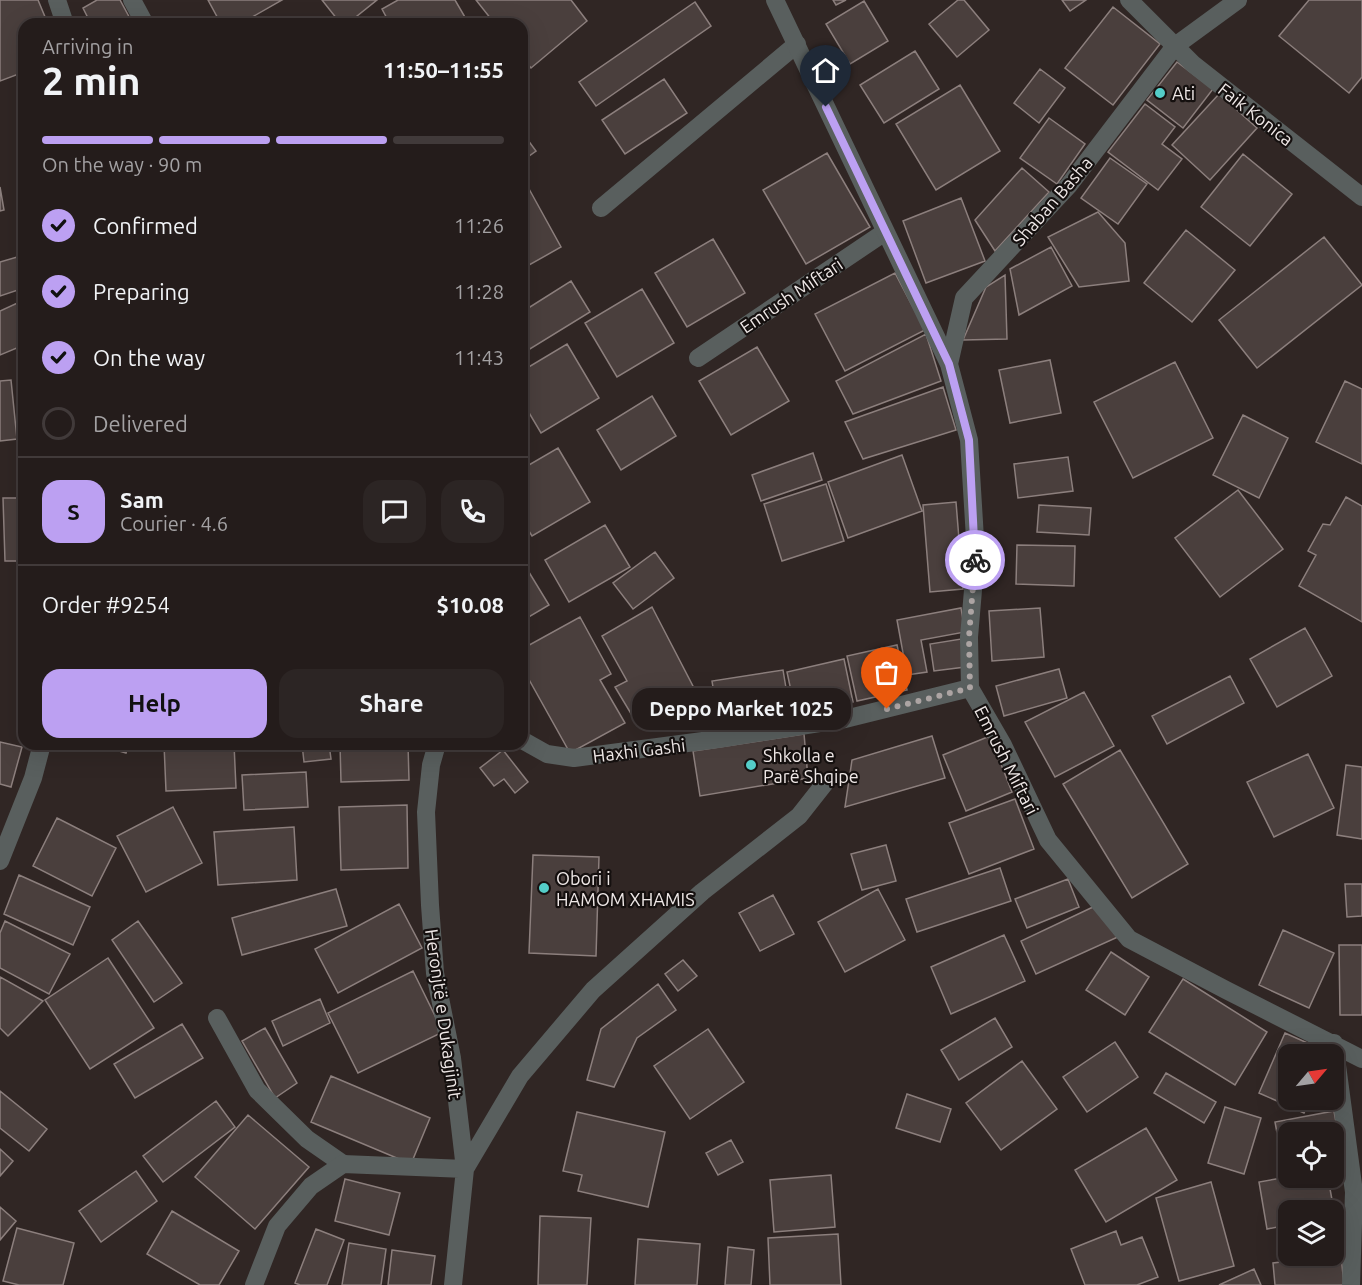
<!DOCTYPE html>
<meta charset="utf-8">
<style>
:root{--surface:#241c1b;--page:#2c2524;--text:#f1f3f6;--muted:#a3a1a3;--line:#413a3a;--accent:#bca0f2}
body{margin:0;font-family:Ubuntu,sans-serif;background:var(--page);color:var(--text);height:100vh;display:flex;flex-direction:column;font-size:22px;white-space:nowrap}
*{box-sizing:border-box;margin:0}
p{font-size:20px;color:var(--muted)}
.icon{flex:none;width:33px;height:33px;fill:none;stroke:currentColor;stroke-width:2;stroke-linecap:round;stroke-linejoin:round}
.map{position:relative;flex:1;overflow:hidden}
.sheet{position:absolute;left:18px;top:18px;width:510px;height:732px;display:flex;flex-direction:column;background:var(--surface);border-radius:18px;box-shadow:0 6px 24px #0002,0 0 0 2px var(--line)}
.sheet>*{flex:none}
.needle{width:39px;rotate:61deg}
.fabs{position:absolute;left:1278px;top:1044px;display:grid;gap:12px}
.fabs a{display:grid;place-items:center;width:66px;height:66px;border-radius:12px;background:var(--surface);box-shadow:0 6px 24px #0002,0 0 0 2px var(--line);font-size:30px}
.pin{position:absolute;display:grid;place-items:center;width:51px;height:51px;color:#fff;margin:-62px -26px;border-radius:50% 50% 50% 0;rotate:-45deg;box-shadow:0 0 6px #0007}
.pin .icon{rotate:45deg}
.courier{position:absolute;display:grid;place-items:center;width:60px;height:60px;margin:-30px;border:4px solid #bca0f2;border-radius:50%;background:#fff;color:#222;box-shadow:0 2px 8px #0007}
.bubble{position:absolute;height:42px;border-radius:18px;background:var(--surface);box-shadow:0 6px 24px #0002,0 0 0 2px var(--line);font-size:20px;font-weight:700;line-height:42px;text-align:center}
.summary em{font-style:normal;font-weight:700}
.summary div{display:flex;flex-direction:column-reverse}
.summary{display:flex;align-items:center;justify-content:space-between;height:102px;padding:0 24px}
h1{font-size:39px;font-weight:700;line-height:45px}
.bar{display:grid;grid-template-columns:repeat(4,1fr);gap:9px 6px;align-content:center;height:72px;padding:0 24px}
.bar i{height:8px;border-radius:4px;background:var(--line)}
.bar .on{background:var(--accent)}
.bar p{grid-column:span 4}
.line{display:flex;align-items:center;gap:15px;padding:0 24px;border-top:2px solid var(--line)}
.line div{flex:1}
.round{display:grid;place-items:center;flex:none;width:63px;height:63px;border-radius:18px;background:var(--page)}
ol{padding:0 24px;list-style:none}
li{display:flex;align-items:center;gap:18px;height:66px}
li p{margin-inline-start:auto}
li .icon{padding:6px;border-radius:50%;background:var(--accent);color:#111;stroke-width:4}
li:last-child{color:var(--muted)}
li i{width:33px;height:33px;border:3px solid var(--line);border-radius:50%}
.primary-button{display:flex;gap:12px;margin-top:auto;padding:12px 24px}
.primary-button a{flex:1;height:69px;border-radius:18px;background:var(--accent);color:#111;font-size:24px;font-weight:700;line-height:69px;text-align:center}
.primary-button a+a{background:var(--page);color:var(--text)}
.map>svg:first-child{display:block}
</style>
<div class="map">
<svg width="1362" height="1285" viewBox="0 0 1362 1285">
<rect width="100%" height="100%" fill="#302624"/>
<path fill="#4a3f3d" stroke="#8c7f7d" stroke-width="1.5" d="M0,0H38L48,24H24V72L0,81Z
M97,0H120L133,24H91L83,8Z
M208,0H282L240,24H221Z
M322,0H377L347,24H341Z
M398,0H455L469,24H390L382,9Z
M476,0H571L587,21L531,68L522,57V24H495Z
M833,0H846L836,5Z
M958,0H964L989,30L957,57L929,24Z
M1062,0H1086L1070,11Z
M1309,0H1362V77L1349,93L1279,36Z
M864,1L888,41L850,64L826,24Z
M695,2L711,26L596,106L579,82Z
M1113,7L1160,44L1113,105L1065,68Z
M915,51L939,89L884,123L860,85Z
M1177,62L1213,89L1183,128L1147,100Z
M1040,69L1065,88L1039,123L1014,103Z
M664,79L687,113L625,154L602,120Z
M960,85L1000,151L936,190L896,124Z
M1219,94L1257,128L1210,180L1172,145Z
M1145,104L1175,127L1162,144L1182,159L1158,190L1108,152Z
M1049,118L1085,144L1057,184L1020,158Z
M522,132L536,151L522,161Z
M827,153L870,227L806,264L763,190Z
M1243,154L1292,194L1250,246L1201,207Z
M1110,158L1147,184L1118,224L1081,198Z
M1022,168L1049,192L995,251L975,220Z
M523,178L561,247L522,269V179Z
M0,187L4,210L0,211Z
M961,198L985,261L926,283L903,221Z
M1098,212L1125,243L1129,281L1079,287L1048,237Z
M1186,230L1235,270L1192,322L1144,283Z
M1324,237L1362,285L1257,368L1219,320Z
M713,239L745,293L687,327L655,273Z
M1051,247L1072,286L1019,315L1010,269Z
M24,255V288L0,296V262Z
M895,273L925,330L845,371L815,314Z
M1005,275L1007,339L963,340L986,287Z
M571,281L590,312L525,352L522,347V312Z
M642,289L674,343L617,377L585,323Z
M24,300V345L0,355V311Z
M926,334L941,381L853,414L836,381Z
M567,344L599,398L541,433L522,401V371Z
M757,347L789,401L731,435L699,381Z
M1050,360L1061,413L1010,423L999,370Z
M1175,362L1213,438L1133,478L1094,402Z
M11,380L17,439L0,441V381Z
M1345,381L1362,389V464L1316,442Z
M943,387L956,430L863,459L845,422Z
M652,396L676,436L621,470L597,430Z
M1243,415L1288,438L1259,498L1213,475Z
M558,448L590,502L532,536L522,520V469Z
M813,453L822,480L761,501L752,475Z
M902,455L922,511L848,538L828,482Z
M1068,457L1073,491L1018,498L1014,464Z
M826,484L844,541L782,561L764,504Z
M1238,490L1283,549L1220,597L1175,538Z
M1346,497L1362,506V622L1299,586L1316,555L1308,551L1323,524L1330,525Z
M3,498H24V561H5Z
M956,502L963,589L930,592L923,505Z
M1039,505L1091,508L1089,535L1037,532Z
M605,525L630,567L569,602L545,560Z
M1017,545L1075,546L1074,586L1016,584Z
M655,552L674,578L633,609L613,583Z
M524,564L549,605L522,621V566Z
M652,607L695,690L636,722L615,687L627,681L602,636Z
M961,608L965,632L921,640L927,672L907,675L897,620Z
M1040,608L1044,657L992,661L989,611Z
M580,617L611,674L600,680L625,723L570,753L522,667V649Z
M1305,628L1332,676L1277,707L1250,659Z
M961,639L965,667L934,671L930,644Z
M897,645L907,690L857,701L847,656Z
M844,659L853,702L796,714L787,672Z
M1059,669L1067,698L1004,716L996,686Z
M783,670L791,718L720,729L712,681Z
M1230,676L1244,703L1167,744L1152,716Z
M1084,692L1114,746L1055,777L1025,722Z
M804,734L808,778L700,796L693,751Z
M932,736L945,778L845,807L852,760Z
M990,736L1012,792L966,811L943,755Z
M0,742L22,747L11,787L0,784Z
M96,744H129L126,753Z
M164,744H234L236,788L166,791Z
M302,744H329L331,759L304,762Z
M340,744H408L409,780L341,782Z
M503,750L528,782L515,793L504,779L494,786L480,768Z
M1120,750L1188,864L1132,898L1063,784Z
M1308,754L1334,808L1274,837L1247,782Z
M1346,765L1362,767V839L1337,835Z
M306,772L308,807L244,810L242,775Z
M1015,799L1034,849L969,874L949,823Z
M407,805L408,868L341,870L339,807Z
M173,807L202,863L146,892L117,836Z
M57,818L116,848L92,896L33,866Z
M294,827L297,880L218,885L214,832Z
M886,845L896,881L862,890L851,854Z
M533,855L599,857L596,956L529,953Z
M1000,868L1011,901L917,932L906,899Z
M19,875L90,907L73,945L4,914Z
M1068,879L1079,907L1027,928L1015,899Z
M1345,884H1362V916L1347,917Z
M336,889L347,926L242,955L232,918Z
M878,889L905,940L845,972L818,922Z
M773,895L794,934L760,951L739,913Z
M399,904L422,948L338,993L315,949Z
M1093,907L1120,936L1036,974L1021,941Z
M5,921L70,954L49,994L0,968V933Z
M138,921L182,983L154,1002L112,940Z
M1283,930L1334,953L1309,1008L1259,985Z
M1004,935L1025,981L951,1014L931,967Z
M1339,945H1362V1015H1340Z
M1111,952L1149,977L1125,1015L1086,990Z
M108,958L154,1028L90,1069L45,1000Z
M683,960L697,976L678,991L665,974Z
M413,971L443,1032L358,1073L328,1013Z
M0,977L43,1001L8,1036L0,1028Z
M1183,979L1267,1032L1235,1085L1149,1032Z
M658,984L676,1010L637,1038L614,1087L587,1080L601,1029Z
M320,999L330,1023L283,1046L272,1021Z
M995,1018L1012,1047L959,1080L941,1050Z
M182,1024L203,1058L135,1098L114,1064Z
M265,1028L297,1083L275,1098L242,1041Z
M708,1029L744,1082L690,1119L654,1066Z
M1285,1033L1330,1053L1288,1054V1100H1310L1304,1113L1259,1093Z
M1115,1042L1138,1077L1087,1112L1063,1077Z
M1022,1061L1057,1109L1001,1150L966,1103Z
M1166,1073L1216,1102L1204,1123L1154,1093Z
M331,1076L430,1118L411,1164L311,1122Z
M0,1091L47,1129L29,1151L0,1128Z
M907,1094L951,1109L940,1142L896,1128Z
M216,1101L235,1127L163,1182L143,1156Z
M1225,1107L1261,1118L1244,1174L1208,1163Z
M1334,1111L1343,1161L1334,1163V1132H1288V1171H1284L1275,1122Z
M577,1112L665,1132L648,1207L578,1191L582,1175L563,1171Z
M248,1115L309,1167L255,1229L195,1177Z
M1146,1128L1177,1180L1106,1222L1075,1170Z
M731,1140L743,1162L718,1175L706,1153Z
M0,1149L13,1161L0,1176Z
M136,1171L157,1201L101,1242L79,1211Z
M831,1175L835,1227L774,1232L770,1180Z
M1288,1177L1328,1178L1335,1216L1334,1210H1288V1225L1267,1229L1259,1182Z
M345,1179L400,1193L389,1235L335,1221Z
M1211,1182L1234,1266L1179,1281L1156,1198Z
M0,1207L16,1221L0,1240Z
M172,1211L239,1251L219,1285H200L147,1254Z
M540,1216L591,1218L587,1285H538Z
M17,1228L74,1243L63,1285H19L3,1281Z
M316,1229L344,1240L327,1285H300L295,1283Z
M1116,1231L1121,1245L1142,1237L1158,1277L1137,1285H1085L1071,1249Z
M838,1234L841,1285H770L768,1238Z
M638,1239L700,1244L697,1285H635Z
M349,1243L386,1249L381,1285H342Z
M728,1247L754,1250L751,1285H725Z
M392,1250L435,1256L431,1285H388Z
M1341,1255L1344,1285H1275L1273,1263Z
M1254,1269L1261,1285H1219Z"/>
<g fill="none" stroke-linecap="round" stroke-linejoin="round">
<path stroke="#595f5e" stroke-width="18" d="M601,208L797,44
M698,358L885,232
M217,1018L257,1090L307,1139L343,1164"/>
<path stroke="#595f5e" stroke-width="18" d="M57,0L65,24
M132,0L145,24
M775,0L949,364L969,440L976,555L969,637L970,688L1003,745L1048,840L1129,939L1226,990L1362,1059
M1129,0L1193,64L1362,197
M949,364L964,298L1069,185L1175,46L1238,0
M522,740L547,754L574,758L718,739L845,719L970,688
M437,744L431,765L426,812L430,905L435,973L452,1058L465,1169L453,1285
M0,861L33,778L42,744
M1334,1043L1354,1192L1351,1285
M254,1285L277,1226L311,1186L343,1164L465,1169L520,1076L593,990L702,892L799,816L825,783"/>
</g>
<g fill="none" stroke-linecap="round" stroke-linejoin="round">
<path stroke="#aca4a3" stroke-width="6" stroke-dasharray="0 10.8" d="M887,709L970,688L969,637L975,560"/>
<path stroke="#bca0f2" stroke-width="8" d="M826,107L949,364L969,440L975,560"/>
</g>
<g fill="#54cdc8" stroke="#15100f" stroke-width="2">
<circle cx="1160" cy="93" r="6"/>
<circle cx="751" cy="765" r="6"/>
<circle cx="544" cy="888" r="6"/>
</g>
<g text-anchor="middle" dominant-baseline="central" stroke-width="4.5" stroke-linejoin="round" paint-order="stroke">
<g font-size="18" fill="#efe8e7" stroke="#15100f" text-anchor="start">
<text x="1172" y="93">Ati</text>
<text x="763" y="755">Shkolla e<tspan x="763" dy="21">Parë Shqipe</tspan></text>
<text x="556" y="878">Obori i<tspan x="556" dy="21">HAMOM XHAMIS</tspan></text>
</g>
<g font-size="18" fill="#efe8e7" stroke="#15100f">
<text transform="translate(1256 114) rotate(38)">Faik Konica</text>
<text transform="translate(1052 201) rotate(-49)">Shaban Basha</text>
<text transform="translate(791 295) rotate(-34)">Emrush Miftari</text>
<text transform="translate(639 750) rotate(-7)">Haxhi Gashi</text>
<text transform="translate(1007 760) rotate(63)">Emrush Miftari</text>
<text transform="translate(444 1014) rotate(82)">Heronjtë e Dukagjinit</text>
</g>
</g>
</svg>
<div class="fabs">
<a><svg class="needle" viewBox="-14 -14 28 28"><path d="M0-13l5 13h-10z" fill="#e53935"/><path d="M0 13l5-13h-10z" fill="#a3a1a3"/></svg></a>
<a><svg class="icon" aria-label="locate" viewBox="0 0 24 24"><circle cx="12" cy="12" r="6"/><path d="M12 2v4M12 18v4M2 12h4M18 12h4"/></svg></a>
<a><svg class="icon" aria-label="layers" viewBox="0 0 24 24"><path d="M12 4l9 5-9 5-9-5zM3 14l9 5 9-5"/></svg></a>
</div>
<div class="pin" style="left:887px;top:709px;background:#ea580c"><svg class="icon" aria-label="bag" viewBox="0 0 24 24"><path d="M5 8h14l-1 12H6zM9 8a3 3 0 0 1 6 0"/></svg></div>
<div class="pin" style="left:826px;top:107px;background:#1f2937"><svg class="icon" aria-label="home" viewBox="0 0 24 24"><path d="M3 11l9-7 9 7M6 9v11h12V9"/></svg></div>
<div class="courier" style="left:975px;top:560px"><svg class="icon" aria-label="bike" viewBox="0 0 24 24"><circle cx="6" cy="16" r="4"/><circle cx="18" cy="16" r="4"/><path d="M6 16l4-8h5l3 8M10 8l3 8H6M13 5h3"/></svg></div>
<div class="bubble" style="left:632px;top:688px;width:219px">Deppo Market 1025</div>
<section class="sheet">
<div class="summary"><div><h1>2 min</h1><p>Arriving in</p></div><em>11:50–11:55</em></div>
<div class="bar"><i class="on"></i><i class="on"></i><i class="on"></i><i></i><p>On the way · 90 m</p></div>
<ol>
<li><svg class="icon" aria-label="check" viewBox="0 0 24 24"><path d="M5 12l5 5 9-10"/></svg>Confirmed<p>11:26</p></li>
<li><svg class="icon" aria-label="check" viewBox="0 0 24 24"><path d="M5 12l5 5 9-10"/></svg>Preparing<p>11:28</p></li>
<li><svg class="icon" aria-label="check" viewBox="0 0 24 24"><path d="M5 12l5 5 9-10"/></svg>On the way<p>11:43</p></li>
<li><i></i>Delivered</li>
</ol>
<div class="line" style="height:108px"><b class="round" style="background:var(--accent);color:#111">S</b><div><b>Sam</b><p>Courier · 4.6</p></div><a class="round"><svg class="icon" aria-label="chat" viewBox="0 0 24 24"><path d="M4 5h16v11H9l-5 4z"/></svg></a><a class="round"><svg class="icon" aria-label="phone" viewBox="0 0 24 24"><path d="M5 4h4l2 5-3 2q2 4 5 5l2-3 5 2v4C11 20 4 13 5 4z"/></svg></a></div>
<div class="line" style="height:78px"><div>Order #9254</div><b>$10.08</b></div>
<div class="primary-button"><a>Help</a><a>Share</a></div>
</section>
</div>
